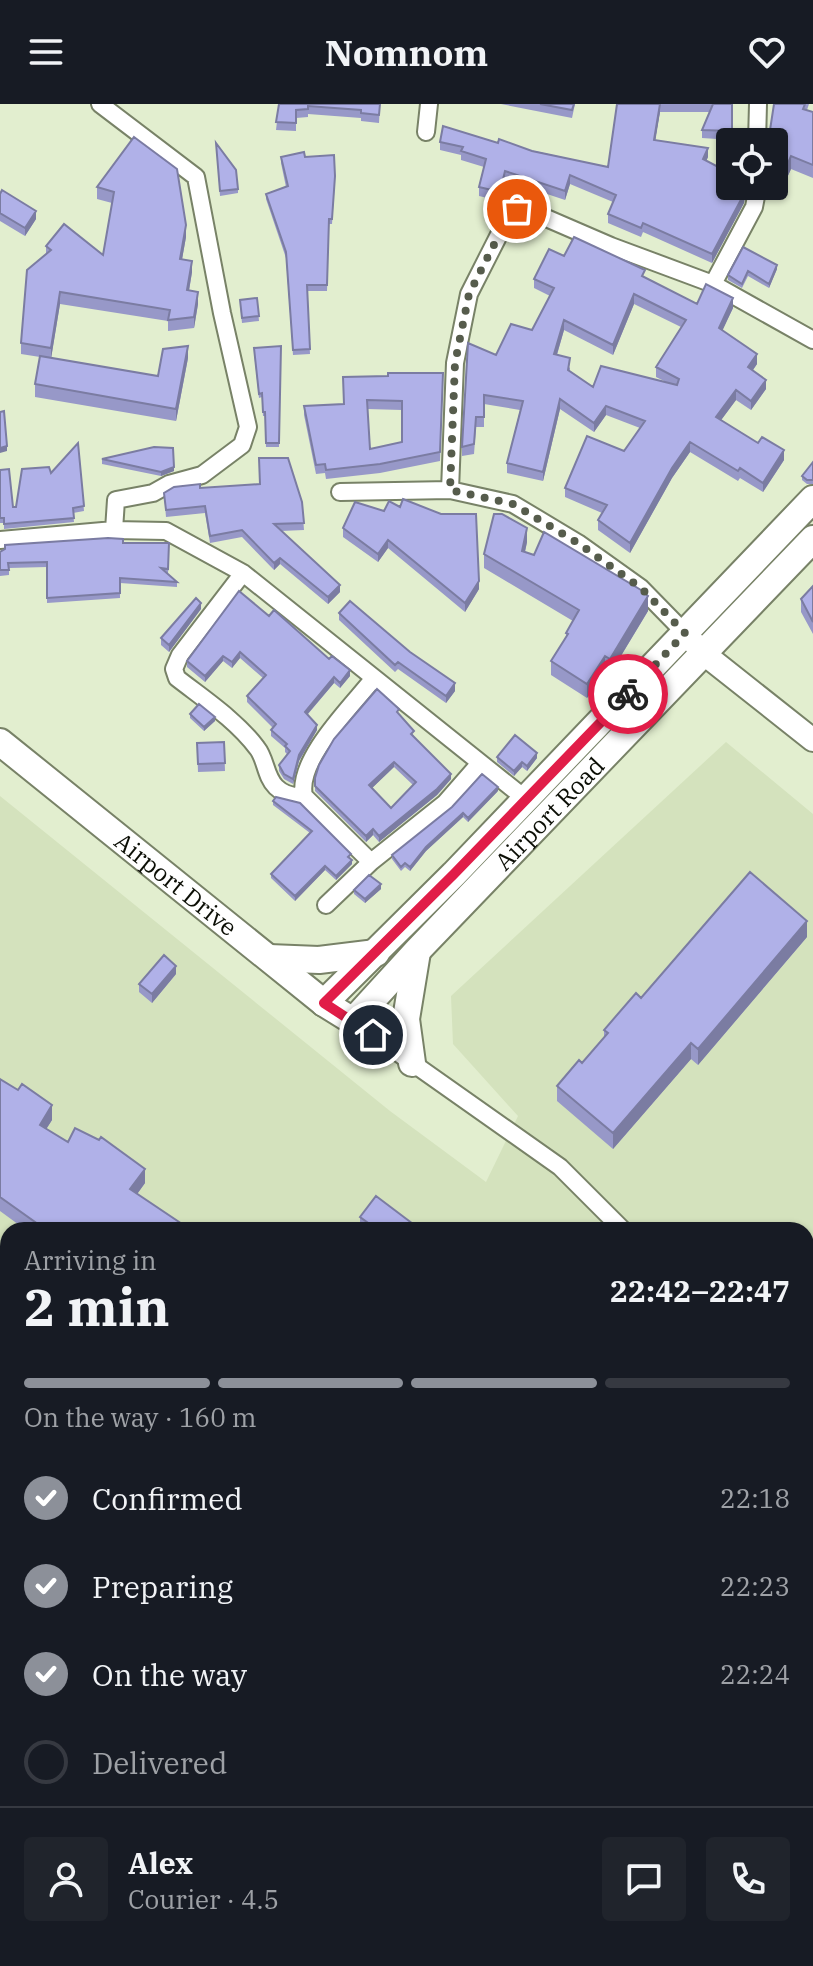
<!DOCTYPE html>
<meta charset="utf-8">
<style>
:root{--surface:#171b24;--page:#20242c;--text:#f1f3f6;--muted:#9ea1a6;--line:#363941;--accent:#8c9099}
body{margin:0;font-family:"IBM Plex Serif",serif;background:var(--page);color:var(--text);height:100vh;display:flex;flex-direction:column;font-size:30px;white-space:nowrap}
*{box-sizing:border-box;margin:0}
p{font-size:26px;color:var(--muted)}
.icon{flex:none;width:44px;height:44px;fill:none;stroke:currentColor;stroke-width:2;stroke-linecap:round;stroke-linejoin:round}
.map{position:relative;flex:1;overflow:hidden}
.panel{position:absolute;left:0px;top:1118px;width:814px;height:744px;display:flex;flex-direction:column;background:var(--surface);border-radius:24px 24px 0 0;box-shadow:0 2px 6px #0004}
.panel>*{flex:none}
.fabs{position:absolute;left:716px;top:24px;display:grid;gap:16px}
.fabs a{display:grid;place-items:center;width:72px;height:72px;border-radius:8px;background:var(--surface);box-shadow:0 2px 6px #0004;font-size:40px}
.pin{position:absolute;display:grid;place-items:center;width:68px;height:68px;color:#fff;margin:-34px;border:4px solid #fff;border-radius:50%;box-shadow:0 2px 8px #0007}
.courier{position:absolute;display:grid;place-items:center;width:80px;height:80px;margin:-40px;border:6px solid #e11d48;border-radius:50%;background:#fff;color:#222;box-shadow:0 2px 10px #0007}
.summary em{font-style:normal;font-weight:800}
.summary div{display:flex;flex-direction:column-reverse}
.summary{display:flex;align-items:center;justify-content:space-between;height:136px;padding:0 24px}
h1{font-size:52px;font-weight:800;line-height:60px}
.bar{display:grid;grid-template-columns:repeat(4,1fr);gap:12px 8px;align-content:center;height:96px;padding:0 24px}
.bar i{height:10px;border-radius:6px;background:var(--line)}
.bar .selected{background:var(--accent)}
.bar p{grid-column:span 4}
.line{display:flex;align-items:center;gap:20px;padding:0 24px;border-top:2px solid var(--line)}
.line div{flex:1}
.round{display:grid;place-items:center;flex:none;width:84px;height:84px;border-radius:8px;background:var(--page)}
ol{padding:0 24px;list-style:none}
li{display:flex;align-items:center;gap:24px;height:88px}
li p{margin-inline-start:auto}
li .icon{padding:8px;border-radius:50%;background:var(--accent);color:#fff;stroke-width:4}
li:last-child{color:var(--muted)}
li i{width:44px;height:44px;border:4px solid var(--line);border-radius:50%}
header{display:flex;justify-content:space-between;align-items:center;height:104px;padding:0 24px;background:var(--surface);font-size:36px;font-weight:800}
.map>svg:first-child{display:block}
</style>
<header><svg class="icon" aria-label="menu" viewBox="0 0 24 24"><path d="M4 6h16M4 12h16M4 18h16"/></svg>Nomnom<svg class="icon" aria-label="heart" viewBox="0 0 24 24"><path d="M12 20l-8-8c-3-5 5-10 8-4 3-6 11-1 8 4z"/></svg></header>
<div class="map">
<svg width="813" height="1862" viewBox="0 0 813 1862">
<rect width="100%" height="100%" fill="#e2eecf"/>
<path fill="#d4e2bd" fill-rule="evenodd" d="M726,638L813,710V1862H0V692L390,1007L486,1078L518,1012L453,940L451,892ZM8,1126H806V1854H8Z"/>
<g fill="none" stroke-linecap="round" stroke-linejoin="round">
<path stroke="#abb49b" stroke-width="56" d="M0,1706L8,1712
M187,1854L197,1862"/>
<g stroke="#788267" stroke-width="20">
<path id="street" d="M100,0L196,73L222,209L248,323L242,341L202,371L169,380L153,389L116,396L114,426
M426,28L429,0
M757,38L758,0
M713,180L754,103L758,82
M450,386L455,259L469,190L507,115L517,105L523,104L611,142L713,180L813,236
M340,388L450,386L513,400L578,439L641,484L685,529
M0,436L114,426L166,427L243,469L527,696
M243,469L180,551L174,565L177,574C204,595 236,616 257,644C266,655 265,672 276,683C284,691 293,693 304,692L371,758
M304,692C296,656 352,602 374,574
M326,801L371,758L445,699L480,659
M353,917L560,1063L623,1126
M806,1266L813,1272"/>
</g>
<g stroke="#788267" stroke-width="26">
<path id="secondary" d="M694,539L703,549L813,636"/>
</g>
<g stroke="#788267" stroke-width="30">
<g id="primary">
<path id="s1" d="M0,638L324,899L353,917L417,847L813,435"/>
<path d="M269,854L319,856L376,849"/>
<path d="M324,899L454,770L813,395"/>
<path d="M412,959L406,915L417,848"/>
</g>
</g>
<use href="#street" stroke="#fff" stroke-width="16"/>
<use href="#secondary" stroke="#fff" stroke-width="22"/>
<use href="#primary" stroke="#fff" stroke-width="26"/>
</g>
<path fill="#9798c8" fill-rule="evenodd" d="M279,0H380L379,19L361,17V14L308,10V13L296,14V27L276,26Z
M501,0H575L572,14Z
M617,0H732V36L702,34V26L710,8H660L655,36L708,53L706,57L746,82L744,99L712,159L643,128L641,133L608,119V110L613,98L570,80L565,96L505,76L500,97L479,92V83L484,63L461,56V51L440,46V38L498,39L608,63Z
M774,0H809L807,6L813,8V74L791,65L786,76L774,71V38H770V26Z
M134,33L186,133L182,155L192,168L189,187L198,200L194,224L168,227V217L60,200L51,254L158,272L188,254L176,317L35,293V280L40,253L21,250V239L46,150V142L103,151L112,99L97,95V83Z
M216,39L238,85V89L220,92Z
M281,53H305L335,77L332,120H329L327,187H307L310,250L293,251L286,154L266,95V90L286,83L281,59Z
M0,90L36,115L25,132L0,117Z
M743,143L777,165L769,184L748,172L742,184L728,176V171Z
M564,152L645,173L697,200L733,204L722,226L757,260L753,266L766,285L751,306L736,296L721,316L784,356L763,388L740,374L738,377L690,348L672,374L630,449L598,426V416L602,409L565,393V384L624,347L640,324L606,311L594,328L560,305L543,377L507,369V359L520,306L484,300V323H476L474,350L462,352V343L496,251L532,226L550,192L534,184V175ZM634,200L681,223L656,263V273L666,278L593,283L570,267V264L557,251L564,226L613,251Z
M257,194L259,217L242,219L240,200Z
M281,242L279,343H266L265,312H263L262,293L259,294L254,249Z
M443,269L440,357L380,369L326,375L325,369L316,370L304,311V302L344,300L388,272ZM367,305L402,306V338L370,345Z
M78,339L84,407L73,409L74,418L4,425V419H0V366L13,403H16L51,369Z
M102,355L174,367L161,372L102,360Z
M813,358V380H807L802,376V372Z
M200,384L302,398L304,426L281,427L340,488L328,500L280,460L274,466L242,433L210,439L205,409L166,413L164,389Z
M355,398L479,485L465,508L388,444L378,458L343,433V424Z
M527,438L525,448L648,507L610,570L605,567L587,594L551,571V557L566,534V529L573,517L484,464V450Z
M123,439H169L168,470L177,478V483L120,479V494L47,499V463L9,464V471L0,472V448Z
M813,482V530L801,508V495Z
M201,505L169,548L161,541V534Z
M339,509L455,587L446,599L398,565L395,568L339,516Z
M269,512L329,555L350,572L340,584L334,579L308,610L317,626L299,657L293,680L284,675L279,667V661L287,650L285,648V644L271,632V626L273,624L247,598V592L263,574L240,554L232,564L223,557L205,578L187,563V557Z
M190,610L215,617L204,627L190,614Z
M399,610L414,632L451,675L437,691L379,738L373,731L366,738L315,687V674ZM394,663L413,681L391,704L372,684Z
M224,638L225,667L198,668L197,639Z
M497,653L537,654L527,667L522,663L514,672L497,658Z
M498,687L468,718L463,713L426,747L410,767L405,763L401,767L392,755V751Z
M273,697L351,754L352,760L336,776L325,766L295,797L271,774V770L310,729L273,701Z
M381,785L365,799L354,790V786Z
M807,833L698,961L691,955L613,1045L557,997V982L582,959L604,933V926L641,894Z
M176,870L152,899L139,888V880Z
M0,975L52,1016L46,1025L68,1038L145,1079L137,1090L191,1126H26L0,1107Z
M360,1113L421,1126H367L360,1121Z"/>
<path fill="#7b7ca2" d="M660,0V8L654,45V36Z
M708,44V53L703,64V55Z
M791,52V65L786,76V64Z
M505,67V76L500,97V88Z
M570,71V80L565,96V87Z
M745,82L746,86L744,99L712,159V150Z
M36,107V115L25,132V124Z
M186,121V133L180,167V155Z
M192,157V168L187,198V186Z
M777,161V165L769,184V180Z
M60,188V200L51,255V244Z
M198,188V200L194,224V213Z
M634,190V200L613,251V241Z
M733,194V204L719,234V224Z
M564,216V226L554,260V250Z
M188,242V254L176,317V305Z
M757,250V260L748,273V263Z
M766,276V285L751,306V297Z
M736,286V296L716,323V313Z
M560,295V305L543,377V368Z
M606,302V311L594,328V319Z
M690,338V348L672,374L630,449V439L672,364Z
M7,342V347L0,349V344Z
M784,346V356L763,388V379Z
M174,363V367L161,372V368Z
M527,424V438L522,461V447Z
M388,436V444L378,458V450Z
M280,454V460L274,466V459Z
M479,477V485L465,508V499Z
M340,481V488L328,500V493Z
M648,492V507L610,570V555Z
M201,499V505L169,548V541Z
M240,548V554L232,564V558Z
M223,552V557L205,578V572Z
M605,552V567L587,594V580Z
M350,566V572L340,584V579Z
M334,573V579L305,613V608Z
M455,579V587L446,599V592Z
M215,613V617L204,627V623Z
M317,621V626L299,657L293,680V675L299,651Z
M537,649V654L527,667V662Z
M394,658V663L369,687V681Z
M522,658V663L514,672V667Z
M451,670V675L437,691L379,738V732Z
M498,683V687L468,718V714Z
M463,709V713L426,747L410,767V763L426,743Z
M373,725V731L366,738V732Z
M352,756V760L336,776V772Z
M325,762V766L295,797V792Z
M381,780V785L365,799V795Z
M807,817V833L698,961V945Z
M176,862V870L152,899V890Z
M691,939V955L613,1045V1029Z
M52,1001V1016L40,1035V1021Z
M145,1065V1079L130,1100V1085Z
M813,1655V1671L807,1662Z
M813,1681V1696L806,1705V1689Z"/>
<path fill="#b0b1e8" stroke="#7b7ca2" stroke-width="2" fill-rule="evenodd" d="M279,0H380L379,11L361,9V6L308,2V5L296,6V19L276,18Z
M540,0H574L572,6Z
M617,0H660L654,36L708,44L703,55L730,69V82H745L744,90L712,150L643,119L641,124L608,110L616,91L570,71L565,87L505,67L500,88L479,83L486,55L461,47L463,43L440,38L443,22L498,39L499,35L532,47L608,63Z
M713,0H732V27L702,26Z
M774,0H805L803,5L813,8V61L791,52L786,64L774,58V38H772L777,26H770Z
M134,33L177,65L186,121L180,155L192,157L187,186L198,188L194,213L168,216L170,206L60,188L51,244L21,239L27,166L51,146L46,142L64,120L103,151L114,88L97,83Z
M216,39L236,66L238,85L220,87Z
M304,48L305,53L334,51L335,72L332,115H329L327,181H307L310,245L293,246L286,148L266,90L288,82L281,53Z
M2,86L36,107L25,124L0,109V90Z
M574,133L645,166L642,172L697,200L706,180L733,194L719,224L757,250L748,263L766,276L751,297L736,286L716,313L758,339L762,333L784,346L763,379L740,364L738,367L690,338L672,364L630,439L598,416L607,401L565,384L587,332L624,347L645,317L606,302L594,319L560,295L543,368L507,359L523,297L484,291V313H476L474,340L462,343L468,239L496,251L511,220L532,226L554,184L534,175L549,145L564,152ZM634,190L686,216L656,263L679,275L677,281L601,262L593,283L568,266L570,254L554,250L564,216L613,241Z
M743,143L777,161L769,180L748,167L742,180L728,171Z
M257,194L259,212L242,214L240,196Z
M188,242L176,305L35,280L40,252L158,272L163,245Z
M281,242L279,339H266L265,308H263L262,289L259,290L254,244Z
M388,269H443L440,348L380,360L326,366L325,360L316,361L304,302L344,300L343,273L388,272ZM367,296L402,297V338L370,345Z
M4,307L7,342L0,344V308Z
M78,339L84,402L73,404L74,414L4,420V414H0V366L9,365L13,403H16L22,365L49,363L51,369Z
M154,343L173,344L174,363L161,368L102,355Z
M259,354H288L302,398L304,419L274,420L340,481L328,493L280,454L274,459L242,426L210,432L205,402L166,406L164,389L174,383L200,380V384L260,380Z
M813,358V376H807L802,372Z
M403,395L441,410H476L479,477L465,499L388,436L378,450L343,424L355,398L384,407L389,397L400,403Z
M494,410H502L527,424L522,447L534,451L544,428L641,486L648,492L610,555L605,552L587,580L551,557L568,530L566,529L579,506L484,450Z
M108,434L123,435V439H169L168,465L161,464L177,478L120,474V489L47,494V458L8,459L9,466H0V448L5,445V441Z
M813,482V518L801,495Z
M239,487L269,512L274,506L329,555L332,552L350,566L340,579L334,573L305,608L317,621L299,651L293,675L284,670L279,661L290,647L285,642L287,640L271,626L276,620L247,592L266,571L240,548L232,558L223,552L205,572L187,557Z
M196,494L201,499L169,541L161,534Z
M350,497L410,548L455,579L446,592L398,558L395,561L339,509Z
M377,585L399,605L397,608L414,627L411,630L451,670L437,685L379,732L373,725L366,732L315,682V674L319,661L334,635ZM394,658L416,678L391,704L369,681Z
M199,600L215,613L204,623L190,610Z
M515,631L537,649L527,662L522,658L514,667L497,653Z
M224,638L225,659L198,660L197,639Z
M482,670L498,683L468,714L463,709L426,743L410,763L405,759L401,763L392,751L452,703Z
M276,693L300,699L351,750L348,753L352,756L336,772L325,762L295,792L271,770L312,727L273,697Z
M750,768L807,817L698,945L691,939L613,1029L557,982L579,956L582,959L608,929L604,926L636,889L641,894Z
M369,771L381,780L365,795L354,786Z
M164,851L176,862L152,890L139,880Z
M0,975L18,986L22,980L52,1001L40,1021L68,1038L75,1024L99,1036L101,1033L145,1065L130,1085L191,1126H53L47,1122L45,1125L0,1093Z
M376,1092L421,1126H378L360,1113Z
M806,1501L813,1508V1655L807,1662L813,1667V1681L806,1689Z"/>
<g fill="none" stroke-linecap="round" stroke-linejoin="round">
<path stroke="#565c4c" stroke-width="8" stroke-dasharray="0 14.4" d="M517,105L507,115L469,190L455,259L450,386L513,400L578,439L641,484L685,529L628,590"/>
<path stroke="#e11d48" stroke-width="10" d="M373,931L324,899L454,770L628,590"/>
</g>
<g text-anchor="middle" dominant-baseline="central" stroke-width="6" stroke-linejoin="round" paint-order="stroke">
<g font-size="24" fill="#0b0e05" stroke="#e2eecf">
<text stroke="none"><textPath href="#s1" startOffset="736">Airport Road</textPath></text>
<text stroke="none"><textPath href="#s1" startOffset="226">Airport Drive</textPath></text>
</g>
</g>
</svg>
<div class="fabs">
<a><svg class="icon" aria-label="locate" viewBox="0 0 24 24"><circle cx="12" cy="12" r="6"/><path d="M12 2v4M12 18v4M2 12h4M18 12h4"/></svg></a>
</div>
<div class="pin" style="left:517px;top:105px;background:#ea580c"><svg class="icon" aria-label="bag" viewBox="0 0 24 24"><path d="M5 8h14l-1 12H6zM9 8a3 3 0 0 1 6 0"/></svg></div>
<div class="pin" style="left:373px;top:931px;background:#1f2937"><svg class="icon" aria-label="home" viewBox="0 0 24 24"><path d="M3 11l9-7 9 7M6 9v11h12V9"/></svg></div>
<div class="courier" style="left:628px;top:590px"><svg class="icon" aria-label="bike" viewBox="0 0 24 24"><circle cx="6" cy="16" r="4"/><circle cx="18" cy="16" r="4"/><path d="M6 16l4-8h5l3 8M10 8l3 8H6M13 5h3"/></svg></div>
<section class="panel">
<div class="summary"><div><h1>2 min</h1><p>Arriving in</p></div><em>22:42–22:47</em></div>
<div class="bar"><i class="selected"></i><i class="selected"></i><i class="selected"></i><i></i><p>On the way · 160 m</p></div>
<ol>
<li><svg class="icon" aria-label="check" viewBox="0 0 24 24"><path d="M5 12l5 5 9-10"/></svg>Confirmed<p>22:18</p></li>
<li><svg class="icon" aria-label="check" viewBox="0 0 24 24"><path d="M5 12l5 5 9-10"/></svg>Preparing<p>22:23</p></li>
<li><svg class="icon" aria-label="check" viewBox="0 0 24 24"><path d="M5 12l5 5 9-10"/></svg>On the way<p>22:24</p></li>
<li><i></i>Delivered</li>
</ol>
<div class="line" style="height:144px"><a class="round"><svg class="icon" aria-label="person" viewBox="0 0 24 24"><circle cx="12" cy="8" r="4"/><path d="M4 21q1-7 8-7t8 7"/></svg></a><div><b>Alex</b><p>Courier · 4.5</p></div><a class="round"><svg class="icon" aria-label="chat" viewBox="0 0 24 24"><path d="M4 5h16v11H9l-5 4z"/></svg></a><a class="round"><svg class="icon" aria-label="phone" viewBox="0 0 24 24"><path d="M5 4h4l2 5-3 2q2 4 5 5l2-3 5 2v4C11 20 4 13 5 4z"/></svg></a></div>
</section>
</div>
